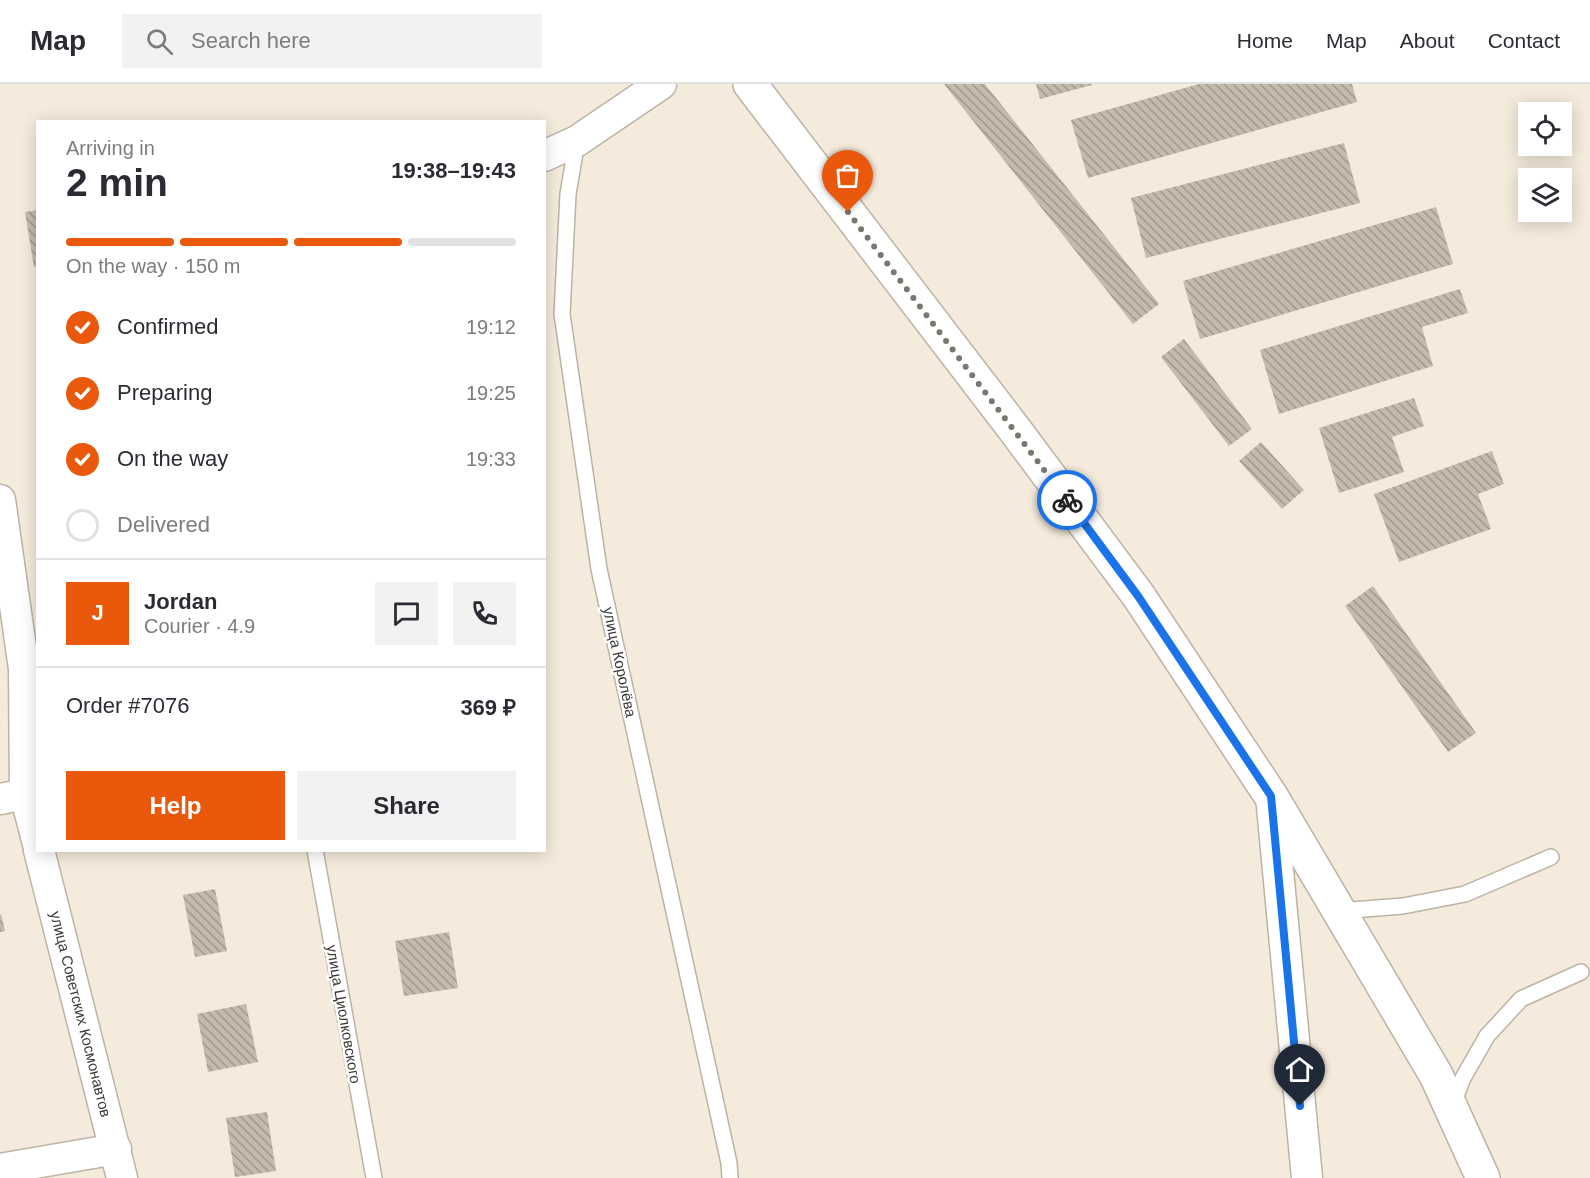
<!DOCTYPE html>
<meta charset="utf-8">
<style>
:root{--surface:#fff;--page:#f2f2f3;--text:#2b2b33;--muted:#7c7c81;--line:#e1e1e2;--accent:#ea580c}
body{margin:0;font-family:Helvetica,sans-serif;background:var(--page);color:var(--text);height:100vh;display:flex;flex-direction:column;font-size:22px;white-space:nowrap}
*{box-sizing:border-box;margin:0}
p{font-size:20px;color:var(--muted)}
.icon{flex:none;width:33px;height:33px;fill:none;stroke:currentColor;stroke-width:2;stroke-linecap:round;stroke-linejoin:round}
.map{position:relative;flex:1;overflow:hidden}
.side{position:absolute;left:36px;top:36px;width:510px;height:732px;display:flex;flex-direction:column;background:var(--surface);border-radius:0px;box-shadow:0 3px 15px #0003}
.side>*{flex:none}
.fabs{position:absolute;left:1518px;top:18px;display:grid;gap:12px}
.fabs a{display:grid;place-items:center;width:54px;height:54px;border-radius:0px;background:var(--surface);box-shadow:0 3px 15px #0003;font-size:30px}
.pin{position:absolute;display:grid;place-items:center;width:51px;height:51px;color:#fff;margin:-62px -26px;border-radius:50% 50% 50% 0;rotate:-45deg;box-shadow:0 0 6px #0007}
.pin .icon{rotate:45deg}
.courier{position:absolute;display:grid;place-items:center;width:60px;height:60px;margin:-30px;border:4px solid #1a73e8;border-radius:50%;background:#fff;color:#222;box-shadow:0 2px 8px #0007}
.head em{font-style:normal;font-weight:600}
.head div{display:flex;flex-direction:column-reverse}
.head{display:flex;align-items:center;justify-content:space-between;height:102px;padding:0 30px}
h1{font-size:39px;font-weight:600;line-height:45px}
.bar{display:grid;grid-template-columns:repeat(4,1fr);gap:9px 6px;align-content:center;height:72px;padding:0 30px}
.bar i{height:8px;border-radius:4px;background:var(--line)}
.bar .active{background:var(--accent)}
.bar p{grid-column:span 4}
.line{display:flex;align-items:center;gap:15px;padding:0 30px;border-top:2px solid var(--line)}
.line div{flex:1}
.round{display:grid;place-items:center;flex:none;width:63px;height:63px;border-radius:0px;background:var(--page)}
ol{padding:0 30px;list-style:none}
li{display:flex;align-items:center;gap:18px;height:66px}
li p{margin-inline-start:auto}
li .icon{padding:6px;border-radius:50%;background:var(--accent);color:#fff;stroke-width:4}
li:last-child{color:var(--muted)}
li i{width:33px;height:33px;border:3px solid var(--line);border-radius:50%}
.action{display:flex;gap:12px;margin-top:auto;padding:12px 30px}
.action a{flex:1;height:69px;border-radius:0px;background:var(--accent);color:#fff;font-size:24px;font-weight:600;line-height:69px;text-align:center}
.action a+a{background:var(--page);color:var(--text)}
header{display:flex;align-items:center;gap:36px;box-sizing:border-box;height:84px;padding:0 30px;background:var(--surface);border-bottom:2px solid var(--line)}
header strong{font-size:28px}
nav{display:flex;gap:33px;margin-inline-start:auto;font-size:21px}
.search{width:420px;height:54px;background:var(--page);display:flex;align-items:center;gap:15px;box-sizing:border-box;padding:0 21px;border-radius:0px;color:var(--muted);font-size:22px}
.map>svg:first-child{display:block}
</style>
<header>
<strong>Map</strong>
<div class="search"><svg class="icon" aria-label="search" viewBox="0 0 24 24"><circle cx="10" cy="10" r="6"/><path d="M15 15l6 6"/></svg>Search here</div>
<nav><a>Home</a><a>Map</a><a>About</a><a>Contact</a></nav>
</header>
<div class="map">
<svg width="1590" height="1094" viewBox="0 0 1590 1094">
<defs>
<pattern id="building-back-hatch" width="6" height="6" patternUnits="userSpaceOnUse" patternTransform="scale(1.5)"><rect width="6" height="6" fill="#c5bbad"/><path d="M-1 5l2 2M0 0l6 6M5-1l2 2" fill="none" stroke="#a1998d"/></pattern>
</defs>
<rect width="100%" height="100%" fill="#f5ebdc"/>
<path fill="url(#building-back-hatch)" d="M944,0H985L1159,220L1133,240Z
M1036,0H1092V1L1040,15Z
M1199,0H1352L1357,18L1088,94L1071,36Z
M1344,59L1360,119L1146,174L1131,114Z
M1436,123L1453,180L1200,255L1183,197Z
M38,126V182L34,183L25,128Z
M1460,205L1468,229L1422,243L1433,282L1279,330L1260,266Z
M1184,255L1252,345L1229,362L1161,273Z
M1414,314L1424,342L1392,353L1404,388L1339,409L1319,344Z
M1261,358L1304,406L1282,425L1239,377Z
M1492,367L1504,400L1478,410L1491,445L1399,478L1374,410Z
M1373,502L1476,649L1448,668L1345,522Z
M215,805L227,867L195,873L183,811Z
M1,830L5,847L0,848V831Z
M449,848L458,904L404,912L395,857Z
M246,920L258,978L208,988L197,930Z
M267,1028L276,1087L235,1093L226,1034Z"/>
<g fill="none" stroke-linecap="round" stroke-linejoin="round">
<g stroke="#bdb3a5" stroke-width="18">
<path id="lane" d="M577,57L568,110L562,230L599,485L729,1079L730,1094
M315,766L374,1094
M1339,827L1403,822L1465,810L1551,773
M1452,1022L1463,994L1487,952L1521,915L1581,888"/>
</g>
<g stroke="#bdb3a5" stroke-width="33">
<path id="street" d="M544,72L577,57L661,0
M0,416L24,585L25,710L38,760
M1271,712L1307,1094
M0,715L25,710
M39,766L122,1094
M0,1085L116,1065"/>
</g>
<g stroke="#bdb3a5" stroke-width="36">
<path id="secondary" d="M750,0L1015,346L1138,511L1271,712L1436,991L1483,1094"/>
</g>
<use href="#lane" stroke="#fff" stroke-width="15"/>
<use href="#street" stroke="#fff" stroke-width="30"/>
<use href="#secondary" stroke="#fff" stroke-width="33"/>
</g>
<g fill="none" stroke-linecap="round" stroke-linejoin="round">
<path stroke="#7c766e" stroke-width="6" stroke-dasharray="0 10.8" d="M848,128L1067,416"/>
<path stroke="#1a73e8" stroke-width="8" d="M1067,416L1138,512L1271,712L1300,1022"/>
</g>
<g text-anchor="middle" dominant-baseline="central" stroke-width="5" stroke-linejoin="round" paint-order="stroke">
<g font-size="15" fill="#3b3732" stroke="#fff">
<text transform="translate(620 578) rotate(78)">улица Королёва</text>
<text transform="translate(81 930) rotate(76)">улица Советских Космонавтов</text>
<text transform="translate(344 930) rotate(80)">улица Циолковского</text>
</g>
</g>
</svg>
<div class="fabs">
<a><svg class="icon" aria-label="locate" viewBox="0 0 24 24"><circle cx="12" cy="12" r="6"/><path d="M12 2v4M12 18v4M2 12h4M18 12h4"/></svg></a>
<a><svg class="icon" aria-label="layers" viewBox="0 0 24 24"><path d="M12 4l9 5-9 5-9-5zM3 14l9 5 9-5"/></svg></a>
</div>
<div class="pin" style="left:848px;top:128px;background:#ea580c"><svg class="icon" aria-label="bag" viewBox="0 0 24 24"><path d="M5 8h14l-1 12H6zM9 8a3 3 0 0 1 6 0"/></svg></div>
<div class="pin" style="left:1300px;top:1022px;background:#1f2937"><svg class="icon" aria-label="home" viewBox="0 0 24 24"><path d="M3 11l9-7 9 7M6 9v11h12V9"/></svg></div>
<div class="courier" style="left:1067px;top:416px"><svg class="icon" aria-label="bike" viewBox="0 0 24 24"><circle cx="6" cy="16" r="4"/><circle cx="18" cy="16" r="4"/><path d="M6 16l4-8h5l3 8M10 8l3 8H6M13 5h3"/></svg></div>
<section class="side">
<div class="head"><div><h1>2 min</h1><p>Arriving in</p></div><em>19:38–19:43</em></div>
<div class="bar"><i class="active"></i><i class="active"></i><i class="active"></i><i></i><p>On the way · 150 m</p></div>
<ol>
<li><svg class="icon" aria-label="check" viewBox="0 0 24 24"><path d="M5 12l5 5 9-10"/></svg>Confirmed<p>19:12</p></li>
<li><svg class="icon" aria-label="check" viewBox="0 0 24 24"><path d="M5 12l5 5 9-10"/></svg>Preparing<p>19:25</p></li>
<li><svg class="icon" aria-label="check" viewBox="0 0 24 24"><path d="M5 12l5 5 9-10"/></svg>On the way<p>19:33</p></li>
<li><i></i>Delivered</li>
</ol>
<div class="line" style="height:108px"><b class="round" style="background:var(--accent);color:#fff">J</b><div><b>Jordan</b><p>Courier · 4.9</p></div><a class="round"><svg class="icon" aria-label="chat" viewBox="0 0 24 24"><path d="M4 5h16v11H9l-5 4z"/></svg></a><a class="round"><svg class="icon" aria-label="phone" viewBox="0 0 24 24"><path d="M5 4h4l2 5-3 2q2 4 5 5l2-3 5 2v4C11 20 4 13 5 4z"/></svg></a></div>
<div class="line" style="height:78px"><div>Order #7076</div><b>369 ₽</b></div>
<div class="action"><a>Help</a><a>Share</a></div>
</section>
</div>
